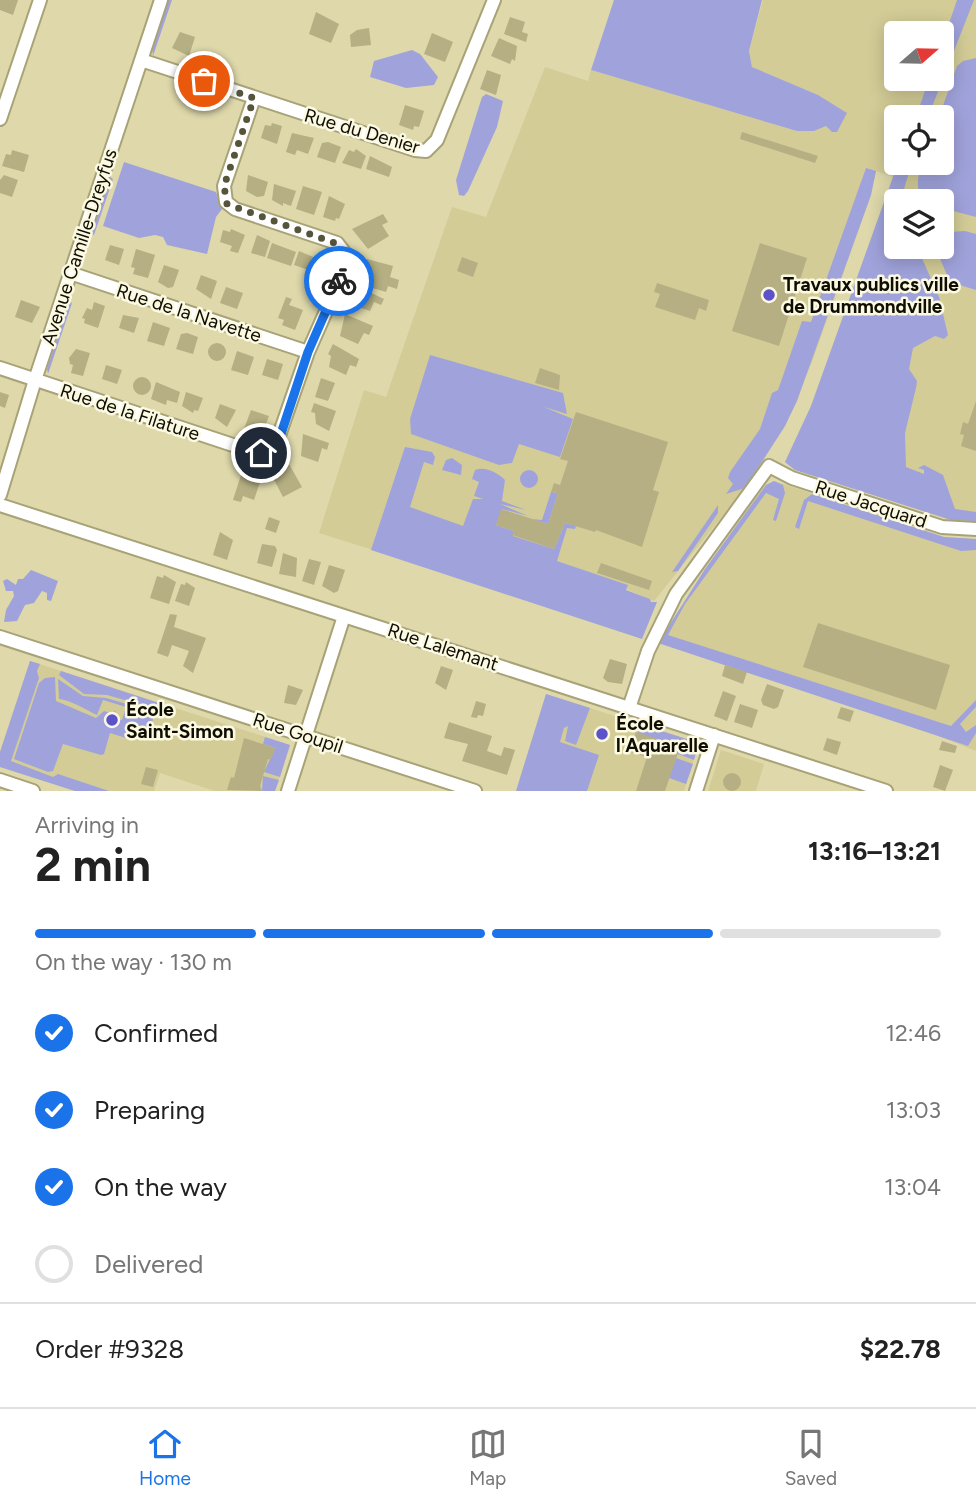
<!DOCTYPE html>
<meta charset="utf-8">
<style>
:root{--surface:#fff;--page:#f2f2f2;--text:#222;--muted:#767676;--line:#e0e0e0;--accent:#1a73e8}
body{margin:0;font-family:Figtree,sans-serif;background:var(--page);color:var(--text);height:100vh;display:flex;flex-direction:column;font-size:26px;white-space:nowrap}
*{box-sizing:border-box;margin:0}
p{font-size:23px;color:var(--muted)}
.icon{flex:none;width:38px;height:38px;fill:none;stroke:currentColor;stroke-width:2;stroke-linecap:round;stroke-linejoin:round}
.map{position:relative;height:791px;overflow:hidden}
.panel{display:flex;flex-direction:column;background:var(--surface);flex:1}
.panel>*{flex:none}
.needle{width:46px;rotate:70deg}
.controls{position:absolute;left:884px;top:21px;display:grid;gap:14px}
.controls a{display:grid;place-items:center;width:70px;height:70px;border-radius:7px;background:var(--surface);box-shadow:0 4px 18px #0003;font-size:35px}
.pin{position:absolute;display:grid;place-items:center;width:60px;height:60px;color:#fff;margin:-30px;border:4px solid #fff;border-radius:50%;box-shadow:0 2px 7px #0007}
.courier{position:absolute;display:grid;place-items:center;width:70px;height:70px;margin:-35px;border:5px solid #1a73e8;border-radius:50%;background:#fff;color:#222;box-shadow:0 2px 9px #0007}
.summary em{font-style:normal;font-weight:700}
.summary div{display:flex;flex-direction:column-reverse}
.summary{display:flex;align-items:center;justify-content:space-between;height:119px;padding:0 35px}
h1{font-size:46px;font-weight:700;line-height:52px}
.bar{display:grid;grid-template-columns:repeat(4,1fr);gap:10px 7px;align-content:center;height:84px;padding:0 35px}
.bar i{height:9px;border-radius:5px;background:var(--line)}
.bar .active{background:var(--accent)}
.bar p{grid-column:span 4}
.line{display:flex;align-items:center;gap:18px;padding:0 35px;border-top:2px solid var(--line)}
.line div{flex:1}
ol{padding:0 35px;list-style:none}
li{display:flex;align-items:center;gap:21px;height:77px}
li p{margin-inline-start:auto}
li .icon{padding:7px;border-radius:50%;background:var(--accent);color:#fff;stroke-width:4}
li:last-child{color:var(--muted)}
li i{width:38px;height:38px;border:4px solid var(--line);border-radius:50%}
.dock{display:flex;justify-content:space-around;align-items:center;height:98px;border-top:2px solid var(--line);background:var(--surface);font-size:19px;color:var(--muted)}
.dock a{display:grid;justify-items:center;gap:4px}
.dock .active{color:var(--accent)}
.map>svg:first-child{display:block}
</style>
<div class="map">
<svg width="976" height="791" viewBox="0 0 976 791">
<rect width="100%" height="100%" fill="#ded8ab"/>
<path fill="#d3cc97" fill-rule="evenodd" d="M763,0H976V521L958,522L944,518L795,470L785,462L811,406L893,177L876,171L871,195L812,362L785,426L745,488L654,601L626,589L627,585L542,556L376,551L319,533L364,390L386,397L452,207L486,217L545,67L588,81L591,70L797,131L826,126L818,95L752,67L749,51ZM896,33H942V79H896ZM896,117H942V163H896ZM896,201H942V247H896Z
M774,481L944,537L976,539V751L941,737L950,726L663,634L745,512L766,485Z
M30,661L290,745L275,791H215L160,773L154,791H75L0,767V752Z
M546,694L699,743L684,791H516Z
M721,750L764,764L756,791H708Z"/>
<path fill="#a0a3db" d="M168,0H172L153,56L152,48Z
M614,0H762L749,51L752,67L818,95L847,113L837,132H832L826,126L814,131H797L591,70Z
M957,0H974L928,117H916L929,79H942V44Z
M412,50L420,54L438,77L434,85L406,88L370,77L374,61Z
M976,58V217L942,208V201C914,201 915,185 922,163H942V117H939L957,66L963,61Z
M486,94L503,101L497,127L468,191L464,196L459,195L456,180L482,97Z
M124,162L216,192L222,209L216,217L207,254L167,245L163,237L155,235L139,238L103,226Z
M898,163H912L904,189L903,201H896V247H917L939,297L948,335L944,339L935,336L913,348L909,369L917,381L916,388L905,433L906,467L924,474V470L918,468L924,465L943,475L955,509L976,512V521H973L951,520L795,470L785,462L811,406Z
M866,168L876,171L871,195L797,401L785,426L745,488L726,494L733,484L728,478L730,472L760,429L772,393L778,390L802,321L811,322Z
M110,177L113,179L94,235L91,234Z
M965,231L976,234V290L950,282L935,247H942L943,236L949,232Z
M69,301L72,303L48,374L47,369Z
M430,355L563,393L567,414L544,407L573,419L560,457L519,444L512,463L499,465L411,434L410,419Z
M405,447L432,452L435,457L433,465L424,462L410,507L463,526L473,499H483L474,496L479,482L472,479L475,470C485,466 498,473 505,480L502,501L526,510L500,504L528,516L502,509L496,525L514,531L513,536L554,549L565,523L576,526L575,529L567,528L557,561L628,585L626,590L650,599L651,602H657L642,639L371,550Z
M452,458L462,465L461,475L442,470L446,460Z
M520 479a9 9 0 1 1 18 0a9 9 0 1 1-18 0Z
M774,481L783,485L785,493L776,521L773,520L779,499L766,493L685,604L668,635L951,726L976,700V707L960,724L966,732L976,725V733L968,746L658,643L705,569L766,485Z
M551,492L558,493L548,524L532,519L542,520Z
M812,494L944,537L976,539V550L961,551L808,501L799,529L795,527L804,500Z
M718,505V513L678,571L672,572Z
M31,570L58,581L51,601L47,600V593L42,591L34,603L25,605L17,621L4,622L6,610L14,596L13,591H6L3,581L7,579L16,585L18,579H23Z
M30,661L40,664L37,671L39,678L11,761L53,777L58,774L109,791H75L0,767V752Z
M61,671L162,704L160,710L107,695L84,694L59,675Z
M55,677L56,701L96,718L104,711L113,714L115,710L117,719L122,720L126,707L103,700L97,715C86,710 71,700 59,699L58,679L83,696L106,698L155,712L147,740L130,734L129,739L110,733L104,754L101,755L63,744L53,771L48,772L14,759L39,683L45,678Z
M546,694L590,708L576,745L565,741L568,726L564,728L560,742L599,755L587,791H516Z
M640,724L699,743L694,760L670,751L672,745L638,733Z
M265,737L290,745L280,777L264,772L275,748L263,744Z
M676,758L693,764L686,784L669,778Z
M263,776L279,780L275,791H262Z"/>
<path fill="#b5af83" d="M0,0H18L13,15L0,10Z
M316,12L339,24L331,43L309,34Z
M510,17L525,22L522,32L528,34L526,42L504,34Z
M369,28L371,45L351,47L350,35L357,30Z
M180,32L195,37L189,56L172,48Z
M432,33L453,42L445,62L424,54Z
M499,38L517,46L515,61L512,59L510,64L491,56Z
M487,70L501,75L496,95L480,89Z
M405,105L424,111L419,127L414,126L413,130L399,125Z
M272,123L282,126L277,144L261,138L265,125L271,126Z
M742,132L818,156L815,163L740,139Z
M292,133L314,138L308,154L297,150L295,155L286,152Z
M328,142L341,147L335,163L317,157L322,143Z
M356,149L366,156L361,169L342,163L349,150L354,152Z
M12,150L29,155L24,172L2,166L6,154L11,155Z
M370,156L392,167L389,177L366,169Z
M4,175L18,180L12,197L0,193V180Z
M248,175L268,182L264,196L257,197L246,191Z
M274,184L296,191L291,206L283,203V206L272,200Z
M303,186L322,192L314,215L296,209Z
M329,196L345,204L339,219L336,218L335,221L323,217Z
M383,214L388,222L382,225L389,236L368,249L352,229Z
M231,229L245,235L238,253L230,251L232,246L220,242L223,230L230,232Z
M257,235L270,241L265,257L251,253Z
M272,243L296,252L291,266L267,258Z
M760,243L807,258L779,346L732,331Z
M110,245L124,249L119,265L105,260Z
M136,249L155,255L148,278L133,274L135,268L131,267Z
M299,251L325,262L320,274L294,265Z
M462,257L478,263L473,277L457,271Z
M367,259L393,266L390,277L399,280L397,289L388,286L386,292L369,287V274L364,272Z
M164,265L179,270L173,287L168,288L158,282Z
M201,275L217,281L211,299L196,289Z
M657,283L709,300L706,311L699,308L695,320L655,307L660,294L654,292Z
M226,287L243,293L237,309L220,303Z
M361,288L384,299L381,305L374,302L370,311L349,304L355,291L359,293Z
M286,297L292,299L289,305L303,310L295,330L282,325L284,320L278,318Z
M21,300L40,307L32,323L15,317Z
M94,302L105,306L98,328L84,323L85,319L82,318L87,308L92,310Z
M345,314L373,326L369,335L364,333L358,344L340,336Z
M123,315L139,318L134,333L119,328Z
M153,322L170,328L164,346L147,341Z
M187,333L198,337L193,354L176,349L181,334Z
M208 352a9 9 0 1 1 18 0a9 9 0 1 1-18 0Z
M333,344L359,359L356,367L350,365L346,375L329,367L331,356L328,354Z
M76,349L90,353L83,376L71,373L73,365L70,364L69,358Z
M237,351L254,357L248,375L231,370Z
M267,359L283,364L278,380L262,375Z
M106,365L122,370L117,384L102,379Z
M540,368L560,375L559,390L535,383Z
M133 386a9 9 0 1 1 18 0a9 9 0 1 1-18 0Z
M321,378L335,383L328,401L315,397Z
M156,382L180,392L177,403L167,400L166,405L151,399Z
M0,392L9,395L5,408L0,406Z
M186,392L203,398L198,411L194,410L193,413L182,406Z
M976,401V451L961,446L964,435L960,434L963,422L968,424Z
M314,403L336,411L329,431L316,424L315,413L311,412Z
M220,404L236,410L227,427L215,418Z
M251,410L269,416L262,435L244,429Z
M576,412L668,442L653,490L659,492L642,547L596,530L595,532L565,523L554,549L512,535L514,531L496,525L501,509L548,524L558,493L551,492L554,483L560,485L568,461L560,459Z
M303,434L329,443L327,450L322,448L318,462L301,456Z
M289,464L302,487L283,497L272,476Z
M249,471L262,476L254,500L243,496L241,502L233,500L241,475L247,477Z
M269,517L280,521L276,533L265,529Z
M220,532L233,540L227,560L213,555Z
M262,544L275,546L277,550L272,567L257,563Z
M283,553L297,558L296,577L279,574Z
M309,559L321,562L314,585L302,581Z
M601,563L652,581L649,590L597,573Z
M329,565L345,570L338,591L334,593L322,586Z
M164,575L176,582L169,604L150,598L157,576L163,578Z
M186,582L195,588L189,606L175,601L181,584L185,585Z
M170,614L177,615L174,627L206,638L193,673L183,666L189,651L172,645L168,657L157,653Z
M818,623L950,665L936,710L803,667Z
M610,659L627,664L622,684L608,682L603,678Z
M725,665L747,672L743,684L722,676Z
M441,666L453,670L446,690L435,683Z
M767,684L784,690L778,707L774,709L763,705L761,700Z
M288,685L303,690L296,705L284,703Z
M723,691L736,696L727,721L714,716Z
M476,701L486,704L483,716L478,715L477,718L471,717Z
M740,704L758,710L752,728L734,722Z
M841,707L854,711L850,722L837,718Z
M449,722L492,736L487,751L501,756L504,747L515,750L507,775L462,761L468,744L444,738Z
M636,732L673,744L670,751L678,753L665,791H636L647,757L630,752Z
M244,738L275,748L271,760L268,759L260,786L262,791L227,790L231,777L234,778Z
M827,738L841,742L837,755L823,750Z
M942,741L957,746L955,753L939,750Z
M940,765L953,770L945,791L933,787Z
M146,767L158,770L153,787L141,784Z
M723 782a9 9 0 1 1 18 0a9 9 0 1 1-18 0Z"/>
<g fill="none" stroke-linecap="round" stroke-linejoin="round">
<g stroke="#a8a377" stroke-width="16">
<path id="minor" d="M141,60L415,150L426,151L437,140L494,0
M0,119L40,0
M70,273L308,352
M0,368L257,453L269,452L275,447L308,352L346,266L347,256L337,243L235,209L226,202L224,186L254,98
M0,495L35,380L161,0
M0,505L886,791
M0,637L475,791
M629,708L648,651L676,594L769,466L792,478L942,527L976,529
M0,780L33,791
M288,791L344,616
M696,791L714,735"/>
</g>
<use href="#minor" stroke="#fff" stroke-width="12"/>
</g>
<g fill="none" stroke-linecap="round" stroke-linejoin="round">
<path stroke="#57543c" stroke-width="7" stroke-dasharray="0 12.6" d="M204,81L254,98L224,186L227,204L340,245L347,261L339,281"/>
<path stroke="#1a73e8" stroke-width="9" d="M261,453L269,452L278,443L308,352L339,281"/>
</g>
<g fill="#5c52ca" stroke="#fbf9e1" stroke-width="2.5">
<circle cx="769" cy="295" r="7"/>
<circle cx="112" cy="720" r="7"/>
<circle cx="602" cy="734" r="7"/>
</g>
<g text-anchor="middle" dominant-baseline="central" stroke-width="5" stroke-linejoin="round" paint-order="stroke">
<g font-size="19" fill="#0f0d01" stroke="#fbf9e1">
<text transform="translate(362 131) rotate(16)">Rue du Denier</text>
<text transform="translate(79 247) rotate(-72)">Avenue Camille-Dreyfus</text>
<text transform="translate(189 313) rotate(18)">Rue de la Navette</text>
<text transform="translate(130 412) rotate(18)">Rue de la Filature</text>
<text transform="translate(871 504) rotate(18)">Rue Jacquard</text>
<text transform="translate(443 647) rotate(18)">Rue Lalemant</text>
<text transform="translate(298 733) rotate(18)">Rue Goupil</text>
</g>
<g font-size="19" font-weight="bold" fill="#0f0d01" stroke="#fbf9e1" text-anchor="start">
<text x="783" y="284">Travaux publics ville<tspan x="783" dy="22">de Drummondville</tspan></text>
<text x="126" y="709">École<tspan x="126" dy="22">Saint-Simon</tspan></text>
<text x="616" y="723">École<tspan x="616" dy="22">l'Aquarelle</tspan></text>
</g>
</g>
</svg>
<div class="controls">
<a><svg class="needle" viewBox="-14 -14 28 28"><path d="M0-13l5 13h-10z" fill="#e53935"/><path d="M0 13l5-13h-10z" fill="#767676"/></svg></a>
<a><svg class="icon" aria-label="locate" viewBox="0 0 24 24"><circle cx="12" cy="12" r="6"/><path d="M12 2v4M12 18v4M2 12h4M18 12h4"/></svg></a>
<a><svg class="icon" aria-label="layers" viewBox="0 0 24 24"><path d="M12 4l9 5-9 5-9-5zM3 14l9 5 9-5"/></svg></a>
</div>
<div class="pin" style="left:204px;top:81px;background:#ea580c"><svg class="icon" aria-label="bag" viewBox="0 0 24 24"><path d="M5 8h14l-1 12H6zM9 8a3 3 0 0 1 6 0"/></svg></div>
<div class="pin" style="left:261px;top:453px;background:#1f2937"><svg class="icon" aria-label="home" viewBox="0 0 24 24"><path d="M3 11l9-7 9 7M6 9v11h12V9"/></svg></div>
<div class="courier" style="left:339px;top:281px"><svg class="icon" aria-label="bike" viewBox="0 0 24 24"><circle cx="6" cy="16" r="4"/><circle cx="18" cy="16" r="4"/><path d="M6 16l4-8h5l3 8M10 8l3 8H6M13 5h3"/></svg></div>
</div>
<section class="panel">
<div class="summary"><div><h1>2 min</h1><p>Arriving in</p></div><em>13:16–13:21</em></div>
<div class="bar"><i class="active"></i><i class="active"></i><i class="active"></i><i></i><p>On the way · 130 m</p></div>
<ol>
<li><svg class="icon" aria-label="check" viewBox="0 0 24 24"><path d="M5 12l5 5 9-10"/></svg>Confirmed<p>12:46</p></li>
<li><svg class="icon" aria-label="check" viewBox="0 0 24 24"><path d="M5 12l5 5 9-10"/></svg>Preparing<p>13:03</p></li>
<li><svg class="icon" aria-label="check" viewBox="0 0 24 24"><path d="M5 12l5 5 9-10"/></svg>On the way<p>13:04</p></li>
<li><i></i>Delivered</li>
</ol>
<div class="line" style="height:91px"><div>Order #9328</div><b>$22.78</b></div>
</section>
<nav class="dock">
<a class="active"><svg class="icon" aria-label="home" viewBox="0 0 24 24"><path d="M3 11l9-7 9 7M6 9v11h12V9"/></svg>Home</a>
<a><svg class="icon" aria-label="map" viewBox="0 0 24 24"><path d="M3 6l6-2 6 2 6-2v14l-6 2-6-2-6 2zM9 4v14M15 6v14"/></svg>Map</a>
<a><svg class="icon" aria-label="saved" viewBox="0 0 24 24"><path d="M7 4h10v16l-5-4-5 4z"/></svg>Saved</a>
</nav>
